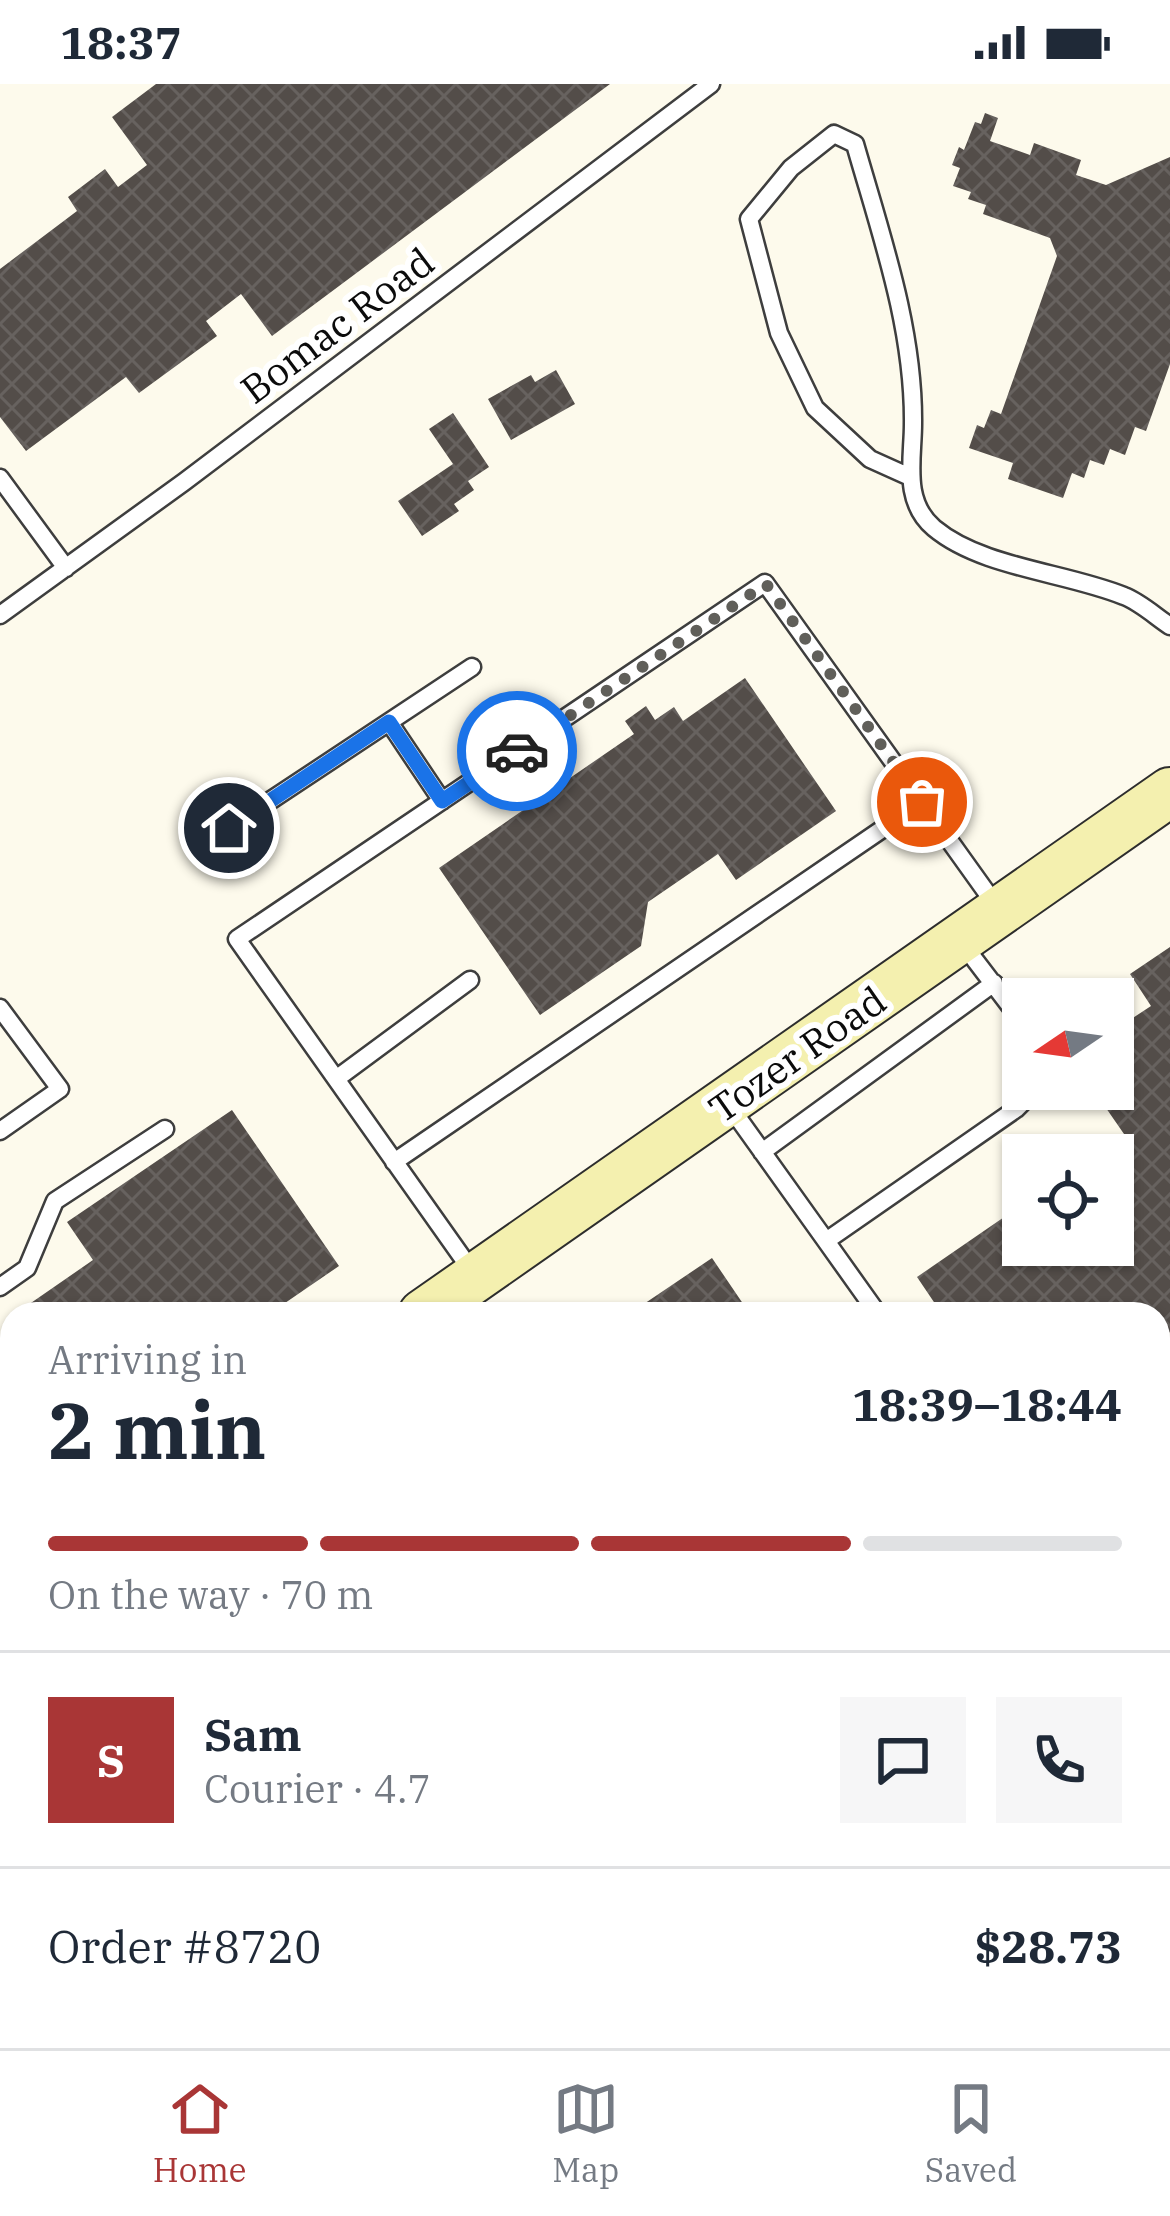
<!DOCTYPE html>
<meta charset="utf-8">
<style>
:root{--surface:#fff;--page:#f6f6f7;--text:#1f2937;--muted:#747a83;--line:#e0e1e3;--accent:#a93636}
body{margin:0;font-family:"IBM Plex Serif",serif;background:var(--page);color:var(--text);height:100vh;display:flex;flex-direction:column;font-size:45px;white-space:nowrap}
*{box-sizing:border-box;margin:0}
p{font-size:39px;color:var(--muted)}
.icon{flex:none;width:66px;height:66px;fill:none;stroke:currentColor;stroke-width:2;stroke-linecap:round;stroke-linejoin:round}
.map{position:relative;flex:1;overflow:hidden}
.panel{position:absolute;left:0px;top:1218px;width:1170px;height:747px;display:flex;flex-direction:column;background:var(--surface);border-radius:36px 36px 0 0;box-shadow:0 3px 9px #0004}
.panel>*{flex:none}
.needle{width:78px;rotate:257deg}
.controls{position:absolute;left:1002px;top:894px;display:grid;gap:24px}
.controls a{display:grid;place-items:center;width:132px;height:132px;border-radius:0px;background:var(--surface);box-shadow:0 3px 9px #0004;font-size:60px}
.pin{position:absolute;display:grid;place-items:center;width:102px;height:102px;color:#fff;margin:-51px;border:6px solid #fff;border-radius:50%;box-shadow:0 3px 12px #0007}
.courier{position:absolute;display:grid;place-items:center;width:120px;height:120px;margin:-60px;border:9px solid #1a73e8;border-radius:50%;background:#fff;color:#222;box-shadow:0 3px 15px #0007}
.head em{font-style:normal;font-weight:800}
.head div{display:flex;flex-direction:column-reverse}
.head{display:flex;align-items:center;justify-content:space-between;height:204px;padding:0 48px}
h1{font-size:78px;font-weight:800;line-height:90px}
.bar{display:grid;grid-template-columns:repeat(4,1fr);gap:18px 12px;align-content:center;height:144px;padding:0 48px}
.bar i{height:15px;border-radius:9px;background:var(--line)}
.bar .selected{background:var(--accent)}
.bar p{grid-column:span 4}
.line{display:flex;align-items:center;gap:30px;padding:0 48px;border-top:3px solid var(--line)}
.line div{flex:1}
.round{display:grid;place-items:center;flex:none;width:126px;height:126px;border-radius:0px;background:var(--page)}
.status{display:flex;justify-content:space-between;align-items:center;height:84px;padding:0 60px;background:var(--surface);direction:ltr}
.status svg{height:33px;fill:currentColor}
.dock{display:flex;justify-content:space-around;align-items:center;height:168px;border-top:3px solid var(--line);background:var(--surface);font-size:33px;color:var(--muted)}
.dock a{display:grid;justify-items:center;gap:6px}
.dock .selected{color:var(--accent)}
.map>svg:first-child{display:block}
</style>
<div class="status"><b>18:37</b><svg viewBox="0 0 49 12"><path d="M0 12V9h3v3zM5 12V6h3v6zM10 12V3h3v9zM15 12V0h3v12zM26 1h20v11H26zM47 4h2v5h-2z"/></svg></div>
<div class="map">
<svg width="1170" height="1964" viewBox="0 0 1170 1964">
<defs>
<pattern id="building-cross-hatch" width="8" height="8" patternUnits="userSpaceOnUse" patternTransform="scale(3)"><rect width="8" height="8" fill="#534d49"/><path d="M0 0l8 8M0 8l8-8" fill="none" stroke="#67625f"/></pattern>
</defs>
<rect width="100%" height="100%" fill="#fdfaec"/>
<path fill="url(#building-cross-hatch)" d="M156,0H610L272,252L241,210L206,237L217,252L139,309L126,293L26,367L0,333V185L77,127L68,113L105,85L118,103L147,81L112,33Z
M985,29L998,34L990,57L1030,71L1034,59L1081,76L1076,91L1106,101L1170,73V280L1146,347L1135,343L1125,371L1110,365L1104,381L1090,376L1084,394L1072,389L1063,414L1008,395L1013,379L969,364L977,341L984,344L991,326L1001,330L1057,172L1050,154L983,130L986,121L968,115L971,108L953,102L960,84L952,81L959,63L964,66L975,38L981,40Z
M556,286L575,320L511,356L488,315L531,291L535,298Z
M453,329L489,383L468,397L474,406L454,420L459,427L422,452L398,417L453,380L429,345Z
M745,594L836,727L736,796L718,770L648,818L641,862L540,931L439,784L634,650L625,637L646,622L655,636L674,623L683,637Z
M1170,863V1248L1158,1256V1230H942L917,1193L1023,1120V1161H1113V1071H1094L1124,1050L1106,1024L1130,1007L1113,981V947L1151,922L1130,890Z
M232,1026L339,1182L269,1230H34L28,1221L93,1176L67,1138Z
M712,1174L750,1230H629Z
M12,1822V1870L0,1848V1829Z
M367,1953H458L461,1964H361L359,1955Z
M522,1953H592L594,1964H524Z
M688,1953H766L776,1961L773,1964H701Z"/>
<g fill="none" stroke-linecap="round" stroke-linejoin="round">
<g stroke="#3e3e3e" stroke-width="21">
<path id="lane" d="M910,393L870,375L815,324L779,249L749,135L791,84L834,50L855,60C881,151 914,244 913,340C913,375 902,417 934,444C982,484 1065,488 1124,512C1140,518 1155,532 1170,542
M0,394L66,484
M0,531L184,398L711,0
M389,638L442,717
M229,744L472,583
M962,859L1023,939
M0,924L60,1005L0,1047
M336,995L470,896
M728,1020L826,1157L1016,1025L1036,1005
M762,1068L994,899
M394,1078L922,718
M826,1157L878,1230
M474,1190L237,855L765,499L997,823
M0,1203L27,1184L55,1117L165,1045
M0,1303L12,1321
M0,1409L12,1401"/>
</g>
<g stroke="#3e3e3e" stroke-width="38">
<path id="street" d="M875,1953L884,1964
M25,1964L34,1953"/>
</g>
<g stroke="#2d2d2d" stroke-width="52">
<path id="secondary" d="M423,1230L1170,708
M0,1513L12,1505"/>
</g>
<use href="#lane" stroke="#fff" stroke-width="16"/>
<use href="#street" stroke="#fff" stroke-width="33"/>
<use href="#secondary" stroke="#f4f0af" stroke-width="48"/>
<g stroke="#a93636" stroke-width="14">
<path id="rail" d="M1158,1454L1170,1451
M1158,1478L1170,1475
M0,1661L12,1659
M0,1685L12,1683"/>
</g>
<use href="#rail" stroke="#fff" stroke-width="9" stroke-dasharray="27" stroke-linecap="butt"/>
</g>
<g fill="none" stroke-linecap="round" stroke-linejoin="round">
<path stroke="#605f5a" stroke-width="12" stroke-dasharray="0 21.6" d="M517,667L766,500L922,718"/>
<path stroke="#1a73e8" stroke-width="15" d="M229,744L389,638L442,717L517,667"/>
</g>
<g text-anchor="middle" dominant-baseline="central" stroke-width="12" stroke-linejoin="round" paint-order="stroke">
<g font-size="39" fill="#0b0b0b" stroke="#fff">
<text transform="translate(337 241) rotate(-37)">Bomac Road</text>
<text transform="translate(797 970) rotate(-35)">Tozer Road</text>
</g>
</g>
</svg>
<div class="controls">
<a><svg class="needle" viewBox="-14 -14 28 28"><path d="M0-13l5 13h-10z" fill="#e53935"/><path d="M0 13l5-13h-10z" fill="#747a83"/></svg></a>
<a><svg class="icon" aria-label="locate" viewBox="0 0 24 24"><circle cx="12" cy="12" r="6"/><path d="M12 2v4M12 18v4M2 12h4M18 12h4"/></svg></a>
</div>
<div class="pin" style="left:922px;top:718px;background:#ea580c"><svg class="icon" aria-label="bag" viewBox="0 0 24 24"><path d="M5 8h14l-1 12H6zM9 8a3 3 0 0 1 6 0"/></svg></div>
<div class="pin" style="left:229px;top:744px;background:#1f2937"><svg class="icon" aria-label="home" viewBox="0 0 24 24"><path d="M3 11l9-7 9 7M6 9v11h12V9"/></svg></div>
<div class="courier" style="left:517px;top:667px"><svg class="icon" aria-label="car" viewBox="0 0 24 24"><path d="M5 17H2v-5l4-1 3-4h7l3 4 3 1v5h-3M9 17h6M6 11h13"/><circle cx="7" cy="17" r="2"/><circle cx="17" cy="17" r="2"/></svg></div>
<section class="panel">
<div class="head"><div><h1>2 min</h1><p>Arriving in</p></div><em>18:39–18:44</em></div>
<div class="bar"><i class="selected"></i><i class="selected"></i><i class="selected"></i><i></i><p>On the way · 70 m</p></div>
<div class="line" style="height:216px"><b class="round" style="background:var(--accent);color:#fff">S</b><div><b>Sam</b><p>Courier · 4.7</p></div><a class="round"><svg class="icon" aria-label="chat" viewBox="0 0 24 24"><path d="M4 5h16v11H9l-5 4z"/></svg></a><a class="round"><svg class="icon" aria-label="phone" viewBox="0 0 24 24"><path d="M5 4h4l2 5-3 2q2 4 5 5l2-3 5 2v4C11 20 4 13 5 4z"/></svg></a></div>
<div class="line" style="height:156px"><div>Order #8720</div><b>$28.73</b></div>
</section>
</div>
<nav class="dock">
<a class="selected"><svg class="icon" aria-label="home" viewBox="0 0 24 24"><path d="M3 11l9-7 9 7M6 9v11h12V9"/></svg>Home</a>
<a><svg class="icon" aria-label="map" viewBox="0 0 24 24"><path d="M3 6l6-2 6 2 6-2v14l-6 2-6-2-6 2zM9 4v14M15 6v14"/></svg>Map</a>
<a><svg class="icon" aria-label="saved" viewBox="0 0 24 24"><path d="M7 4h10v16l-5-4-5 4z"/></svg>Saved</a>
</nav>
